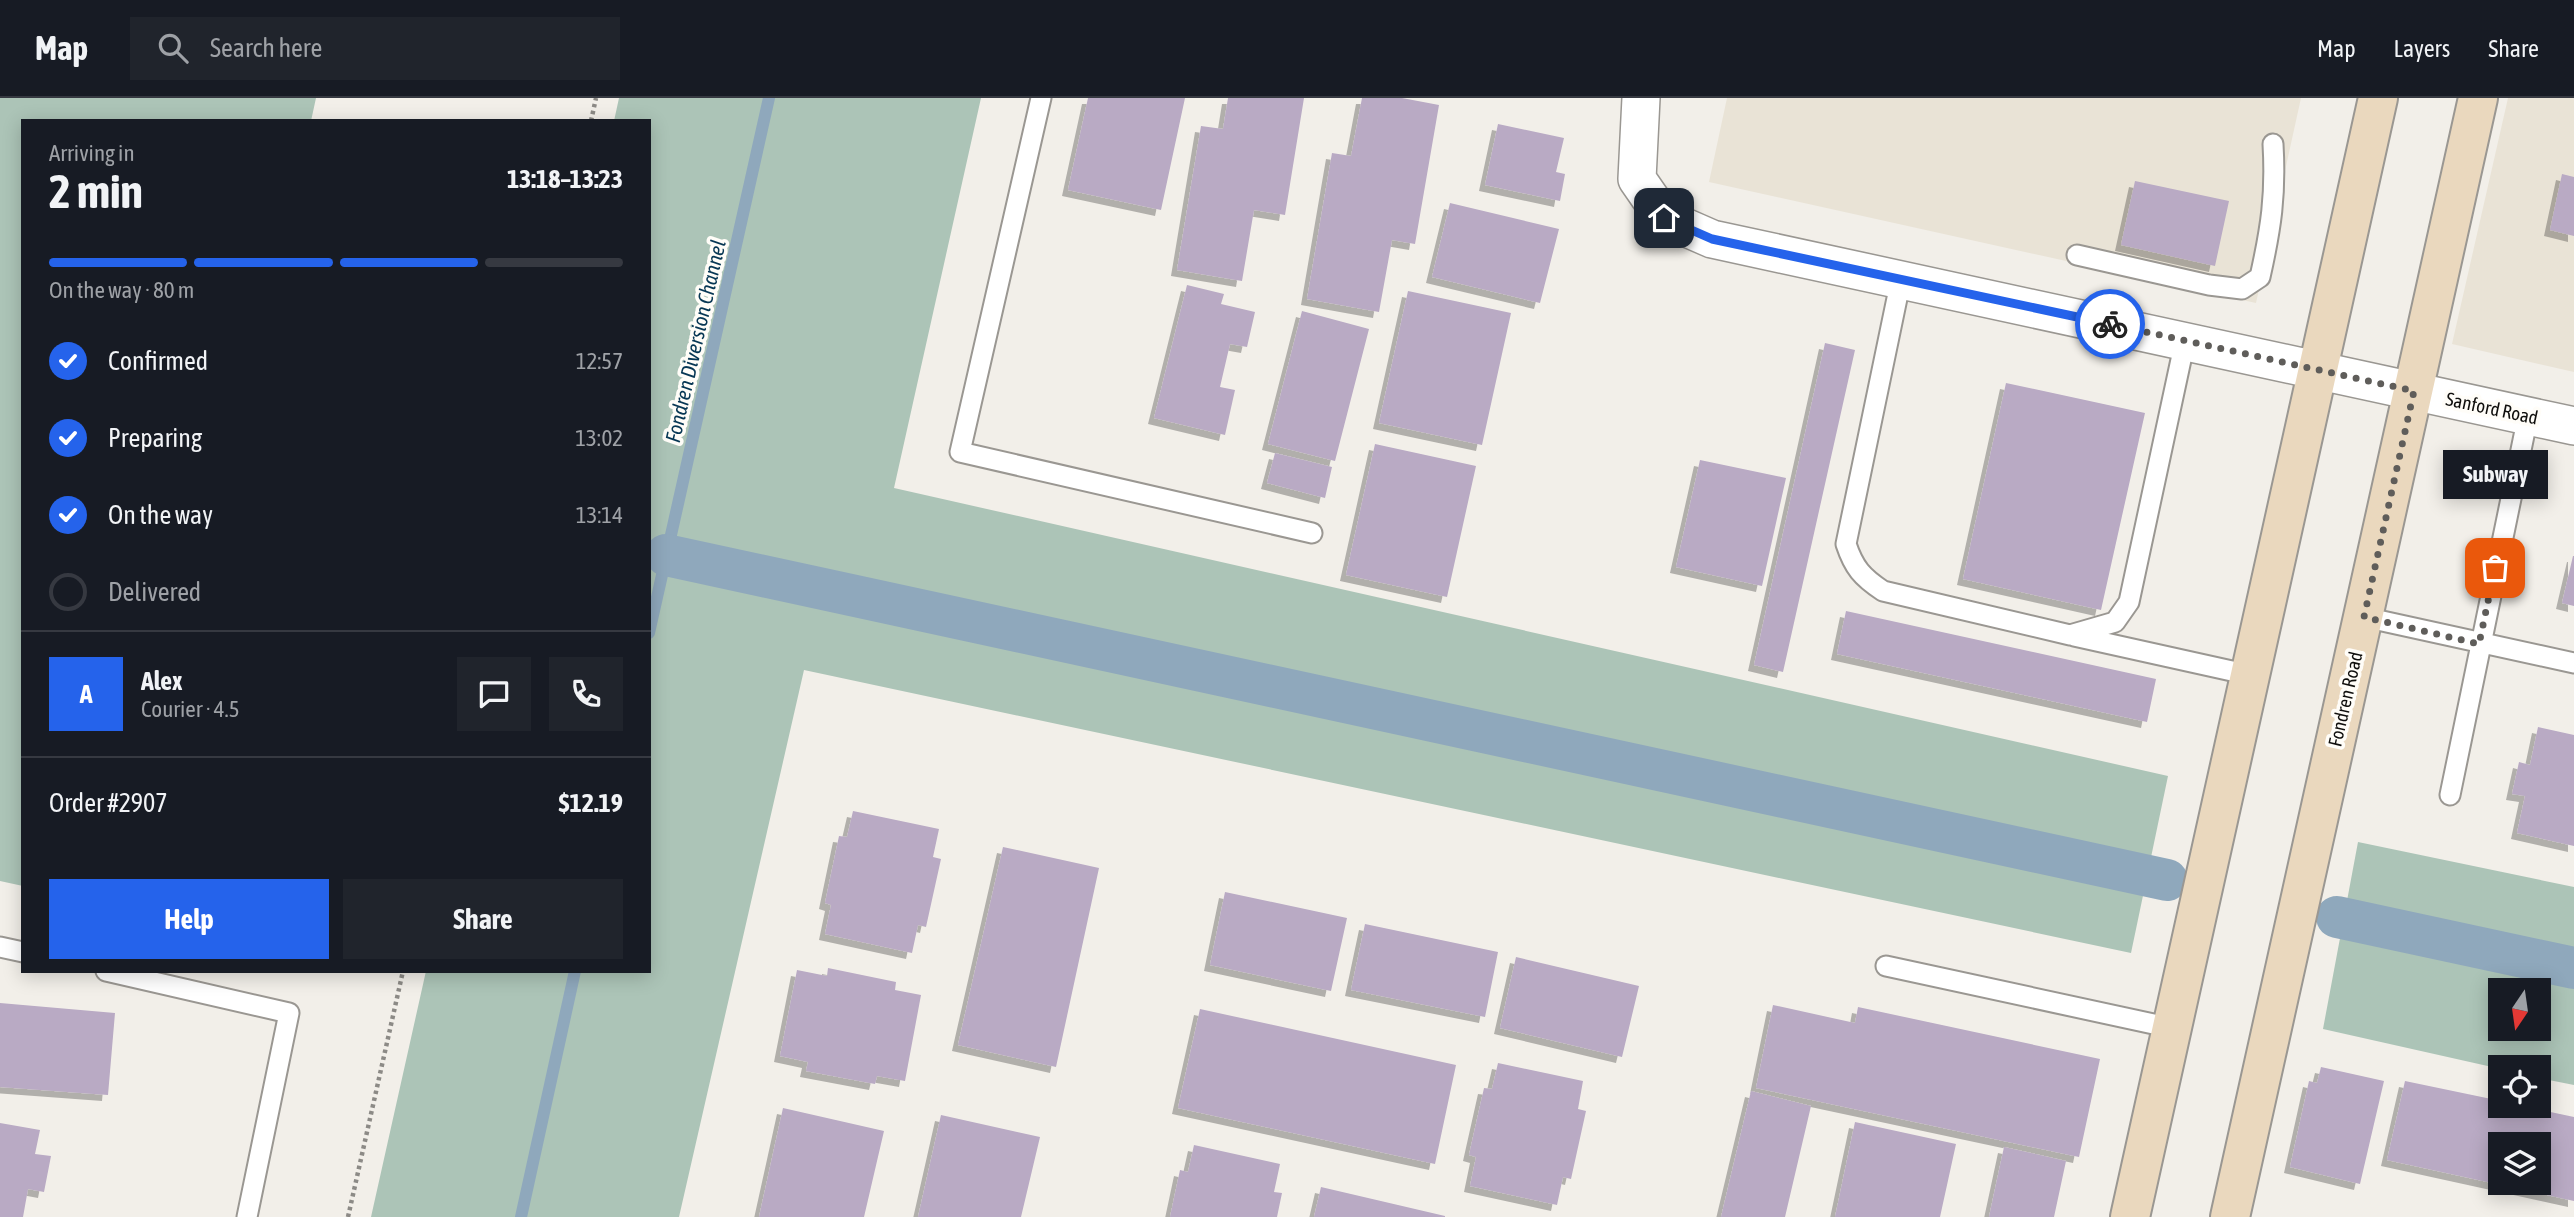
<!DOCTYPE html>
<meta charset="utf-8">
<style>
:root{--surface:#171b24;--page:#20242c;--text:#f1f3f6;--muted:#9ea1a6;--line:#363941;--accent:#2563eb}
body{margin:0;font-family:"Asap Condensed",sans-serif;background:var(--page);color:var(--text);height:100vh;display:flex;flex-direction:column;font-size:26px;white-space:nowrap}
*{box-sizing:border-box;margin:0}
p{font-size:23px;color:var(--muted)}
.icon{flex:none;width:38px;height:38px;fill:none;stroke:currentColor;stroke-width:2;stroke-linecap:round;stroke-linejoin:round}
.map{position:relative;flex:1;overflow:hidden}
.details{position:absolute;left:21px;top:21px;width:630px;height:854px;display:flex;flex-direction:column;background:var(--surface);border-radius:0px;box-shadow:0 4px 18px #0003}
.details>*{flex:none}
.needle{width:46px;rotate:193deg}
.controls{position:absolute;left:2488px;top:880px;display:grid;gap:14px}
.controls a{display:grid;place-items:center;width:63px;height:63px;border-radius:0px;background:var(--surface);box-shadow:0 4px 18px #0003;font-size:35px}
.pin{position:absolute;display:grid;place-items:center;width:60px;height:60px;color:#fff;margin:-30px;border-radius:14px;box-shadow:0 4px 10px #0006}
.courier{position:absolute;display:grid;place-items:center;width:70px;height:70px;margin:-35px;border:5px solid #2563eb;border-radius:50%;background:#fff;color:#222;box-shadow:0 2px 9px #0007}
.bubble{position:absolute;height:49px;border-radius:0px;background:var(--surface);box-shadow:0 4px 18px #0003;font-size:23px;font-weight:700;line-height:49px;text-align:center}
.summary em{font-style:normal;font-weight:700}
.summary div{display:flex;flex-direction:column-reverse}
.summary{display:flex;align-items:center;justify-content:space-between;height:119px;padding:0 28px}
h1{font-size:46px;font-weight:700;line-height:52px}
.bar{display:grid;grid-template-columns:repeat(4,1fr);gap:10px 7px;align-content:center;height:84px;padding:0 28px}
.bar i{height:9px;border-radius:5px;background:var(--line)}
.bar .selected{background:var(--accent)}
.bar p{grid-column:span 4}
.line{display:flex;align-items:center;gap:18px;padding:0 28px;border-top:2px solid var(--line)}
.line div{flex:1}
.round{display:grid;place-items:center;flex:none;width:74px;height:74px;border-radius:0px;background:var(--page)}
ol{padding:0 28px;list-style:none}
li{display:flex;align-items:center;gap:21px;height:77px}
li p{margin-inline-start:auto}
li .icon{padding:7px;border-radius:50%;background:var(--accent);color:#fff;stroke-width:4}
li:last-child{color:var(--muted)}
li i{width:38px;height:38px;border:4px solid var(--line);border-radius:50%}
.primary-button{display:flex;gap:14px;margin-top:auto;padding:14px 28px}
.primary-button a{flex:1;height:80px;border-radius:0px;background:var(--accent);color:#fff;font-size:28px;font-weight:700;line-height:80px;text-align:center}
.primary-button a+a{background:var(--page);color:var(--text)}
header{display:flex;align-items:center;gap:42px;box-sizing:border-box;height:98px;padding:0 35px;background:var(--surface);border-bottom:2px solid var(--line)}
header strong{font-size:33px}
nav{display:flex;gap:38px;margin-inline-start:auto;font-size:24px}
.search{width:490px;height:63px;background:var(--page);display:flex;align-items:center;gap:18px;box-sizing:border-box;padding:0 24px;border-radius:0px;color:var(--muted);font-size:26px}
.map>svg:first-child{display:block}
</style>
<header>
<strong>Map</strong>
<div class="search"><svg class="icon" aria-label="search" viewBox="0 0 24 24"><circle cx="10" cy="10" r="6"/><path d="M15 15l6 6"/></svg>Search here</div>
<nav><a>Map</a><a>Layers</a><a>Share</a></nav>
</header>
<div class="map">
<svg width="2574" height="1119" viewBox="0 0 2574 1119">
<defs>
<filter id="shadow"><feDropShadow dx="-6" dy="6" stdDeviation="0" flood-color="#0004"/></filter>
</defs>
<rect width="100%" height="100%" fill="#f2efe9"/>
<path fill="#e9e3d6" d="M1727,0H2301L2256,205L1709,84Z
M2508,0H2574V274L2452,246Z"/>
<path fill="#acc4b7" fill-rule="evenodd" d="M0,0H316L311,23H23V788L0,783Z
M619,0H981L894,390L2168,678L2131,855L804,572L679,1119H371L426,873H649V23H614Z
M2358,744L2574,789V987L2539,980V970L2501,971L2323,931ZM2539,892V931H2501V892Z"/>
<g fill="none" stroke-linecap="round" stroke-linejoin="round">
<path stroke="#8fa8bc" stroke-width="12" d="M649,535L769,0
M521,1119L575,873"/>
<path stroke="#8fa8bc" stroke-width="42" d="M666,457L2167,782
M2337,819L2574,870"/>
</g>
<path fill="#b9aac4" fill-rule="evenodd" filter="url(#shadow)" d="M1088,0H1185L1161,112L1068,92Z
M1228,0H1304L1285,117L1254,112L1242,183L1177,172L1201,28L1223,31Z
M1362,0H1402L1439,7L1415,146L1392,142L1379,214L1307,201L1332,55L1351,58Z
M1498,26L1564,40L1556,74L1565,76L1560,103L1485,87Z
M2562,76L2574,79V138L2550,132Z
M2135,83L2229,103L2215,168L2121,147Z
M1450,105L1559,131L1540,205L1432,179Z
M1187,187L1224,196L1221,206L1255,214L1247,249L1230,246L1220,289L1235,292L1225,337L1154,320Z
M1408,193L1511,215L1482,347L1379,325Z
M1302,213L1369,231L1335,363L1268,346Z
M1825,245L1855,252L1783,574L1754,567Z
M2006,285L2145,315L2101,512L1963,481Z
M1375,346L1476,368L1447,499L1346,477Z
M1275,355L1332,369L1325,400L1267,385Z
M1700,362L1786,380L1762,488L1676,469Z
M2573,458H2574V508L2562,505Z
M1846,513L2156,581L2147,624L1837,556Z
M2538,629L2574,637V748L2517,735L2525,698L2512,696L2519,664L2530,667Z
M853,713L939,731L933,759L941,761L926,829L918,827L912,855L825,836L831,807L825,805L839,738L847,739Z
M1003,749L1099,770L1056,969L958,947Z
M1225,794L1347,820L1331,893L1210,867Z
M1365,826L1498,854L1485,919L1351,892Z
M1516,859L1639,888L1622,959L1500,930Z
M828,870L896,884L895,892L921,897L905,983L877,978L875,986L806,973L808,964L780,958L797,872L827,878Z
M0,905L115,915L108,997L0,989Z
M1773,907L1855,925L1858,909L2100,961L2079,1059L1756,990Z
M1200,911L1456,967L1435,1066L1178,1010Z
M1498,965L1583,983L1578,1011L1586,1013L1571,1081L1563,1079L1557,1107L1470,1088L1476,1059L1469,1057L1484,990L1492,991Z
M2321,969L2384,983L2360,1086L2290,1069L2309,983L2317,985Z
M2405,983L2501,1003V1008H2522L2574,1019V1103L2387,1062ZM2501,1046H2539V1085H2501Z
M1751,993L1811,1008L1785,1119H1721Z
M783,1010L884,1033L864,1119H759Z
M941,1017L1040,1039L1021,1119H918Z
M1855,1024L1956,1046L1940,1119H1835Z
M0,1025L40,1032L35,1056L51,1058L44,1094L28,1091L23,1119H0Z
M1194,1047L1280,1066L1274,1094L1282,1095L1277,1119H1170L1180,1072L1188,1074Z
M2004,1049L2066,1063L2054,1119H1989Z
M1321,1089L1445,1118V1119H1314Z"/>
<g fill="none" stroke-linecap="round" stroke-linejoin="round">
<g stroke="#9a9792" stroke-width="23">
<path id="service" d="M1041,0L960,354L1312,435
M2077,157L2209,187L2242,191L2260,179C2271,130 2276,97 2273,46
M1901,181L1846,446C1854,470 1862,479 1883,493L2070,537L2115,524L2129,504L2185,243
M2364,519L2574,565
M2074,538L2250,577
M2450,697L2528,318
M0,849L23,854
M1886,868L2172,930
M106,873L289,915L247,1119"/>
</g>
<g stroke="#9a9792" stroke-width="40">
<path id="minor" d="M1641,0L1637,81L1664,120L1712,141L2574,328"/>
</g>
<g stroke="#9a9792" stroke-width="42">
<path id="secondary" d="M2130,1119L2378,0
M2230,1119L2478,0"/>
</g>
<path stroke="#8c8a86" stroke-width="4.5" stroke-dasharray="3.5 3.5" stroke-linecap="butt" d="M591,23L596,0
M348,1119L403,873"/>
<use href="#service" stroke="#fff" stroke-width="19"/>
<use href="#minor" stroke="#fff" stroke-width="37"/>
<use href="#secondary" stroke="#ead8be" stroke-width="38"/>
</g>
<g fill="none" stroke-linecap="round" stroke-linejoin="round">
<path stroke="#5f5d5a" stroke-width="7" stroke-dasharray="0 12.6" d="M2110,226L2414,293L2364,519L2479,546L2495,470"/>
<path stroke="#2563eb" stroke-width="9" d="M1664,120L1712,141L2110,226"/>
</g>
<g text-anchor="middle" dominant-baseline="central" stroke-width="7" stroke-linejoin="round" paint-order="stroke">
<g font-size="19" fill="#100f0d" stroke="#fffdf8">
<text transform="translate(2492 310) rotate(12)">Sanford Road</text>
<text transform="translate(2345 601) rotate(-77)">Fondren Road</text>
</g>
<g font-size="21" font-style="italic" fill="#073754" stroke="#fffdf8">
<text transform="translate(695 243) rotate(-77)">Fondren Diversion Channel</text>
</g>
</g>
</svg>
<div class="controls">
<a><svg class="needle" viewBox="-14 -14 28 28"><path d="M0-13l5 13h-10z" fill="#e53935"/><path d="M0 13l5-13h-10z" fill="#9ea1a6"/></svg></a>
<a><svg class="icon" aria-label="locate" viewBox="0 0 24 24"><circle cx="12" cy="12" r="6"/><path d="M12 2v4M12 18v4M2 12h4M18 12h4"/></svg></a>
<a><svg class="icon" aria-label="layers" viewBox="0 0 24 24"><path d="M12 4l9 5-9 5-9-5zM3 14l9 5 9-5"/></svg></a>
</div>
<div class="pin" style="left:2495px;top:470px;background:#ea580c"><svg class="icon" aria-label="bag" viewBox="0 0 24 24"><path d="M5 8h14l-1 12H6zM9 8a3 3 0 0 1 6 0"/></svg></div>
<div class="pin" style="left:1664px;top:120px;background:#1f2937"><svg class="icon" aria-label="home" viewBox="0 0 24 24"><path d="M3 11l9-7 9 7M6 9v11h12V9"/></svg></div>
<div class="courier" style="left:2110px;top:226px"><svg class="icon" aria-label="bike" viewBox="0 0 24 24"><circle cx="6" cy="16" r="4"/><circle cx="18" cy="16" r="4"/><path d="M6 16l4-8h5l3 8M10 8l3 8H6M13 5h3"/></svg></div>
<div class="bubble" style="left:2443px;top:352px;width:105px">Subway</div>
<section class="details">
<div class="summary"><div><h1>2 min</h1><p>Arriving in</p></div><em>13:18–13:23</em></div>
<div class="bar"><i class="selected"></i><i class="selected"></i><i class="selected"></i><i></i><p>On the way · 80 m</p></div>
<ol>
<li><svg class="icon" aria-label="check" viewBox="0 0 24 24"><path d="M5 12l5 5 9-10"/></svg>Confirmed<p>12:57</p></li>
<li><svg class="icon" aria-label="check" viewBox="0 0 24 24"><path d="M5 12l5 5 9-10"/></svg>Preparing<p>13:02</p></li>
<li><svg class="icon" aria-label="check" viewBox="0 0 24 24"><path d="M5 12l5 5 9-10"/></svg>On the way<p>13:14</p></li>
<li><i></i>Delivered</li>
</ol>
<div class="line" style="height:126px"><b class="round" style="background:var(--accent);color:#fff">A</b><div><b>Alex</b><p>Courier · 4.5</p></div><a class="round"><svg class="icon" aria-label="chat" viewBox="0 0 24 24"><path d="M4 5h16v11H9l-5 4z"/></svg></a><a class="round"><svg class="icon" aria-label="phone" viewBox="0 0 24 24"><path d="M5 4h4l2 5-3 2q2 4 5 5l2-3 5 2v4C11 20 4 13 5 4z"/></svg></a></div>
<div class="line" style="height:91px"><div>Order #2907</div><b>$12.19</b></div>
<div class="primary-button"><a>Help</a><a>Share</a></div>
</section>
</div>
